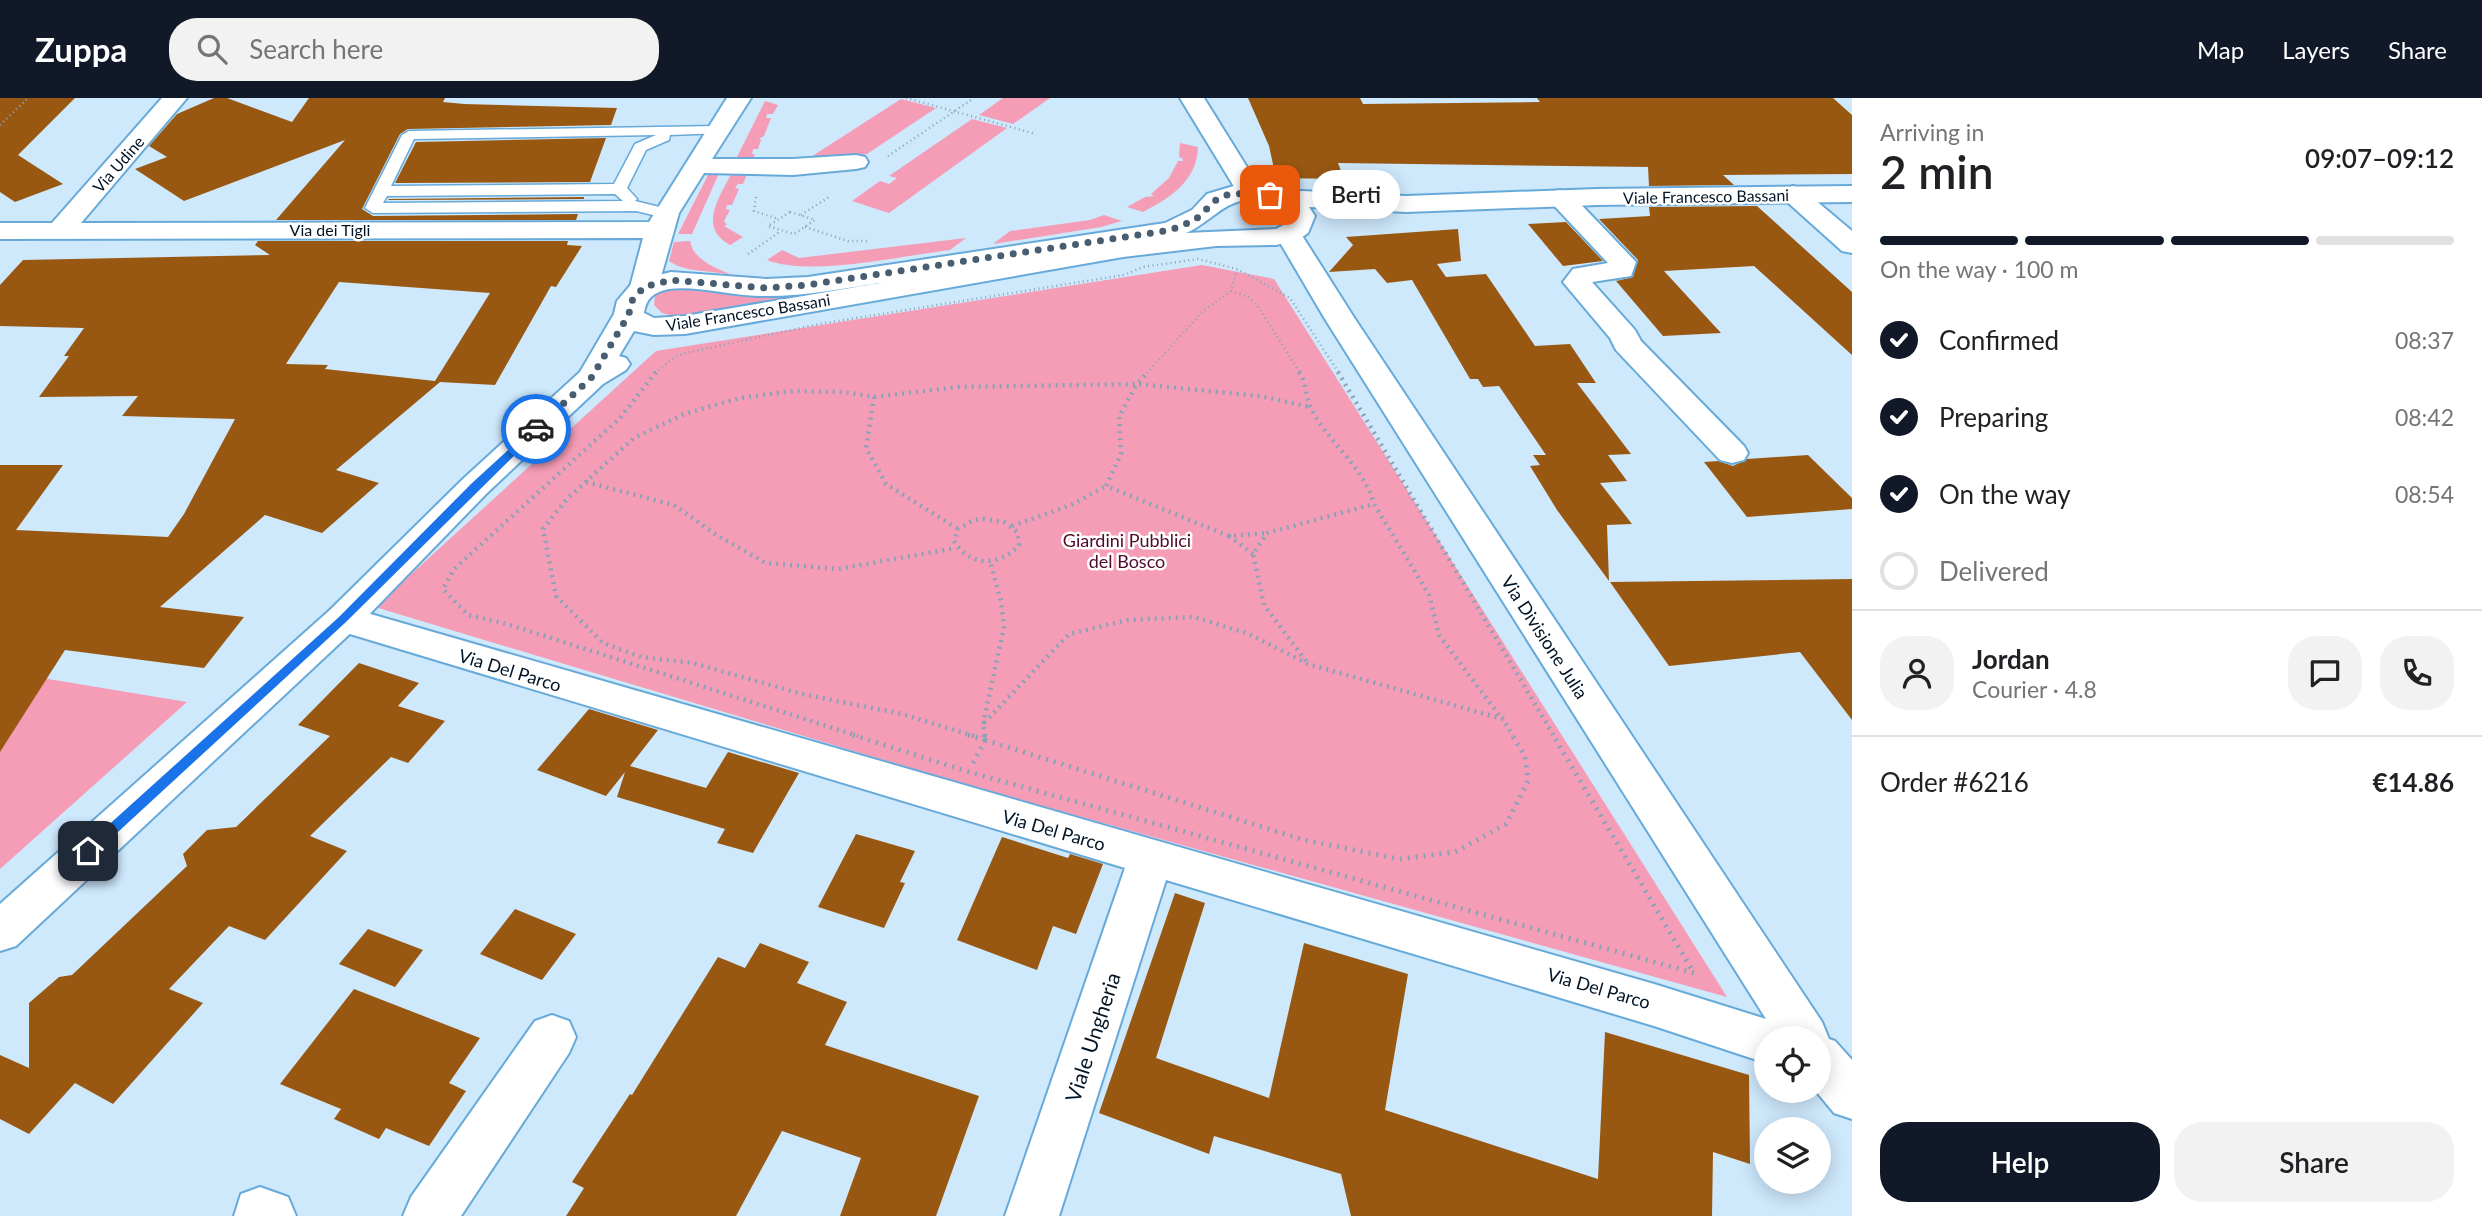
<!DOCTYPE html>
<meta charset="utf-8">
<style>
:root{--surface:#fff;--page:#f2f2f2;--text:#202124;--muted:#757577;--line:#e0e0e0;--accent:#111827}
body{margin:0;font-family:Lato,sans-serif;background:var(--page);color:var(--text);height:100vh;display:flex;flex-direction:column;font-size:26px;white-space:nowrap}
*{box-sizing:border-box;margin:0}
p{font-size:23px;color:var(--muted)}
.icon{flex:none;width:38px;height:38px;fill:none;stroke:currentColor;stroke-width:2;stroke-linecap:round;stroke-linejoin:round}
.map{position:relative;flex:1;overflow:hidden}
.details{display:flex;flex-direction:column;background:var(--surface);width:630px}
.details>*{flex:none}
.fabs{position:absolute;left:1754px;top:928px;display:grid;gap:14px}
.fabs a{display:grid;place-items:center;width:77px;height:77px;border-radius:50%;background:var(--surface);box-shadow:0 4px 18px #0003;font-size:35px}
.pin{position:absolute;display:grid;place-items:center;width:60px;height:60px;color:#fff;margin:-30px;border-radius:14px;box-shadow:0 4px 10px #0006}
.courier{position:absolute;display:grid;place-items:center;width:70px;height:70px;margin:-35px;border:5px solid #1a73e8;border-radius:50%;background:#fff;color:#222;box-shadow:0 2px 9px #0007}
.bubble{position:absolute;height:49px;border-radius:24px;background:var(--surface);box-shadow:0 4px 18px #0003;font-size:23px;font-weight:600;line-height:49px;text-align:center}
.overview em{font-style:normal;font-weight:600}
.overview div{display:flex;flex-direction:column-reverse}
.overview{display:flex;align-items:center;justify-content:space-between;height:119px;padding:0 28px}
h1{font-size:46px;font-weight:600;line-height:52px}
.bar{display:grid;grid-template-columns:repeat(4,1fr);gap:10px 7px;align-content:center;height:84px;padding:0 28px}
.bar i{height:9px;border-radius:5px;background:var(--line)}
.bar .current{background:var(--accent)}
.bar p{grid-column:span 4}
.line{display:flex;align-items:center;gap:18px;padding:0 28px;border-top:2px solid var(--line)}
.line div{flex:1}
.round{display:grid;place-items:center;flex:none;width:74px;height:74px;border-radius:28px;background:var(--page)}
ol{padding:0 28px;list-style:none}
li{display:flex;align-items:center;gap:21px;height:77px}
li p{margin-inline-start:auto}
li .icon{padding:7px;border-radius:50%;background:var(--accent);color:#fff;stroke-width:4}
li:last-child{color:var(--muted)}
li i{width:38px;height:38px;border:4px solid var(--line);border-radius:50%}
.button{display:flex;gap:14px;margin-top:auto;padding:14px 28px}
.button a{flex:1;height:80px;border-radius:28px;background:var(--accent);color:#fff;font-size:28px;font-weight:600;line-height:80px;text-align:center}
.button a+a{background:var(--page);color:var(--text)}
header{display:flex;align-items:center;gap:42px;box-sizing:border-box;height:98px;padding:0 35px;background:var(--accent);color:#fff}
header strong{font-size:33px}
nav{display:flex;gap:38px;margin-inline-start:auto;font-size:24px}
.search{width:490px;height:63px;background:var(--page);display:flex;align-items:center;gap:18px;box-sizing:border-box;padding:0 24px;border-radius:28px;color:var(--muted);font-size:26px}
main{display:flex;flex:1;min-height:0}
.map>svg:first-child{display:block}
</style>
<header>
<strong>Zuppa</strong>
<div class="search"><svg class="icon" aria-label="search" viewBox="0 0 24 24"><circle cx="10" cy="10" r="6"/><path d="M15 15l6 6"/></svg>Search here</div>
<nav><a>Map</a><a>Layers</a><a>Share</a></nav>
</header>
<main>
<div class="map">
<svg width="1852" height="1118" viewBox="0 0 1852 1118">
<rect width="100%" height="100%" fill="#cee8fc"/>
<path fill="#f59db7" d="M1003,0H1050L1013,26L979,17Z
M901,1L936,10L867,56L803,64Z
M765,3L778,7L773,16H767L766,20H771L764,38L759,41L761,42L758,51H753L752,56H755L751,66L733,67Z
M972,21L1007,30L889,115L852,103L880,83L889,86L897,80L889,78Z
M1180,45L1198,49C1197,83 1170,100 1143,114L1127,109L1145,99L1154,98L1151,96L1169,80L1178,63H1183L1182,60L1179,59Z
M710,73H720L692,136H678Z
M732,74H748L743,86H738L735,90L739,91L732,107H727L726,111L730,112L724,123L727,127L724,128L743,139L730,147C697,129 720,99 732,74Z
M1104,117L1122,123L1101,129L993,146L1010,133L1090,122Z
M966,140L950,152C900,158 811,179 767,162L782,152L799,160Z
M690,143C693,162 716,170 732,177C712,172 685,175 669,163L674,144Z
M1202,167L1274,181L1727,899L963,686L375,509L656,253Z
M674,188L750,197L780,195L783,203L674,218L662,215L654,207L655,197Z
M0,573L187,604L0,771Z"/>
<path fill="#995812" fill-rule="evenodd" d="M0,0H75L18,57L63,86L15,104L0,94Z
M214,0H227L292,24L309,0H445L443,4L464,6L617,10L611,27L408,31L400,36L362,111L373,118L578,116L576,122H276L345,42L184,103L135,71L167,59L149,48L177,16Z
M1248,0H1360L1363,6L1540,4L1537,0H1833L1852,17V76L1723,77L1734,87L1649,88L1648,69L1338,65L1344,81L1276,80L1269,48Z
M606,40L590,84L395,85L416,44Z
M584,99V101L388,102L389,101Z
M1757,108L1852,194V257L1754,168L1664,173L1721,235L1663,238L1616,183L1633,179L1638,162L1599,121L1650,118L1649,109Z
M1566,124L1603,163L1563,168L1528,126Z
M1458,131L1461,163L1437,166L1446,179L1486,176L1535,248L1570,246L1596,285H1577L1631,356L1608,357L1627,383L1600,385L1632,426L1607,427L1609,483L1557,412L1530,368L1540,367L1533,357H1546L1499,288L1483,289L1478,281H1470L1412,182L1387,185L1375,171L1329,174L1353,147L1346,139Z
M258,143H568L567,147L582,148L556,189L551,188L495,287L440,284L336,372L379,385L322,435L265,417L160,509L244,519L204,570L65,552L0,654V367H63L16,432L168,439L184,416L235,321L122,318L138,298L39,299L69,258H64L84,230L0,228V187L23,162L270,157L255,147ZM339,184L490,195L435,283L325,271L328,267L286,266Z
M1808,357L1852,400V411L1747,419L1704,364L1718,363L1733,368L1747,361Z
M1852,481V622L1800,554L1669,568L1610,484Z
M359,565L419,585L398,608L445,623L408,665L391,659L310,738L347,753L265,842L229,828L169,891L203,905L113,1006L75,985L29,1036L0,1021V957L29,970V905L59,879L72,877L187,768L183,756L207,732L236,729L330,638L298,627Z
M589,611L658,632L630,668L706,690L728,654L799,675L753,755L717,745L725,731L617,699L625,674L606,698L537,672Z
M856,736L915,753L900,784L905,785L884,830L818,809Z
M1002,739L1068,760L1070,756L1103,766L1076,836L1053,828L1037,872L957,842Z
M1175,795L1205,805L1156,960L1269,1000L1304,845L1408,876L1385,1012L1598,1081L1605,934L1749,977L1750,1066L1713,1054L1712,1118H1351L1341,1076L1214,1038L1209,1056L1099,1015Z
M515,811L576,836L542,882L480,856Z
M368,831L423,852L395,889L339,866Z
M760,845L809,864L797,885L847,904L825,947L979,998L936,1118H840L861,1060L782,1033L736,1118H566L584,1090L572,1084L630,996L632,997L718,859L745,870Z
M354,891L480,940L449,985L466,993L429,1048L386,1030L379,1041L334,1021L341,1011L280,986Z"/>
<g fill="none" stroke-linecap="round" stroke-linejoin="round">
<g stroke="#67aad9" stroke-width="3">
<path id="lane" d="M718,28L725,32L723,35L670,37L669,42L646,52L627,90L637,101L635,103L672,112L674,115L672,118L666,120L636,113L373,115L365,110L402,37L409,33ZM656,37L635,46L614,86L391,88L414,41ZM615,96L623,103L383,105L387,98Z"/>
</g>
<g stroke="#67aad9" stroke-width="4">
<path id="street" d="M162,0H187L81,125L649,124L727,0H751L712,61H793L856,57L865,59L868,64L865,69L856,71L793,77L704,75L679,115L658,189L654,195L644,198L634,195L630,189L643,140L0,141V125H52Z
M1180,0H1204L1263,95L1259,100L1250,103L1241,100Z
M1793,88L1802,91L1852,133V155L1842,153L1784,101L1780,96L1784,91Z
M1560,92L1569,94L1636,164L1631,178L1592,184L1635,232L1641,243L1744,348L1748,355L1744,362L1732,365L1720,362L1616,252L1610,240L1563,184L1573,171L1608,165L1547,100L1551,94Z
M1288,128L1298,130L1301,136L1355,221L1822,924L1829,941L1835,943L1852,962V1021L1834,1015L1815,992H1818V940H1766V965L1654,928L1166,782L1059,1118H1005L1125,770L330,530L324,521L330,512L343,508L1654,886L1766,921L1325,221L1275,136L1278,130Z
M552,917L569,923L576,939L569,955L461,1118H403L411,1099L535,923Z
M260,1089L288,1099L296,1118H234L241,1096Z"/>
</g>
<g stroke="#67aad9" stroke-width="4">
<path id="secondary" d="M1237,87L1262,88L1281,92L1406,98L1597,91L1852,88V104L1597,107L1406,114L1309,109L1315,118L1308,135L1298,142L1276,147L1216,148L1123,159L685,236L654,237L634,233L619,258L626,260L630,266L626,272L603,286L487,395L356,530L16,848L0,853V806L330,512L463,381L580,274L614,216L617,203L634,183L671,174L766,181L808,179L1165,125L1192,112L1207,96ZM1249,102L1265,104L1289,119L1287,125L1276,131L1186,135C1210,125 1223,103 1249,102ZM886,184L685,218L654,220L644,215C646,200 654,194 669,191C696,187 738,199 767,198C806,198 847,190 886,184Z"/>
</g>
<path stroke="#8aa2b5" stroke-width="2.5" stroke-dasharray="1 3.5" stroke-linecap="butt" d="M906,0L1036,36
M0,27L28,0
M888,58L974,0
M756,99L754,113L778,121
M790,114L815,122L794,136L768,128Z
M801,117L829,99
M805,129L848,143H867
M748,156L781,133
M1231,193L1248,199L1259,210L1300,275
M655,275L677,257L819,226L1124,177L1143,169L1198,161L1237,171L1290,200L1339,275
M1147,275L1203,213L1231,193L1237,172"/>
<path stroke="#8aa2b5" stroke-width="4.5" stroke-dasharray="2 5" stroke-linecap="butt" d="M656,274L620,320L454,471L443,491L468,517L507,526L858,638
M1299,274C1307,286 1305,298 1311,310C1327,344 1363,367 1374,406L1429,497L1439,537L1502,621
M1338,274L1554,638
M874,299L866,350L886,386L958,431
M586,384L674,407L718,438L766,465L838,471L956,450
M983,421L1004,424L1017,434L1019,447C1000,469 969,469 954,443L958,431L973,422Z
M1012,428L1071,407L1106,388
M1229,438L1106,388L1121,356L1119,318L1137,286L1260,298L1310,309
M1253,456L1229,438L1266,435
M1306,563L1264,507L1253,456L1267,435L1374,406
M983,626L1004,529L1001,503L990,463
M974,638L902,616L802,596L693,565L641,559L603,545L556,498L543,431L567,401L634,340L684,316L740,300L794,293L843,294L874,299L958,289L1137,286L1148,274
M985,638L983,626L1069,536L1128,522L1194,519L1249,536L1308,566L1503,621L1513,638"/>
<path stroke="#8aa2b5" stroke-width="5" stroke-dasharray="2 6" stroke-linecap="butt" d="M853,637L969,674L1694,875L1553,637
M968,637L985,642
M984,637L985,642
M985,642L1304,742L1399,761L1455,754L1506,726L1528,683L1525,658L1512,637
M973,665L985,642"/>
<use href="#lane" fill="#fff" fill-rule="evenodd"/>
<use href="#street" fill="#fff" fill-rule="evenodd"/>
<use href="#secondary" fill="#fff" fill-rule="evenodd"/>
</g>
<path fill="#1a73e8" d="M533,329L541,331L346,524L93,757H83V750L339,519L471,386Z"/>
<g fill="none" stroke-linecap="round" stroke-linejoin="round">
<path stroke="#485e70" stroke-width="7" stroke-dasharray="0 12.6" d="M536,331L592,279L629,216L631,204L644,189L671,182L766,190L807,187L1171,132L1195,122L1217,101L1226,97L1250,95L1270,97"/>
</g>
<g text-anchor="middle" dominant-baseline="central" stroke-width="5" stroke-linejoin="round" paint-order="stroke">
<g font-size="16" fill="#001425" stroke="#fff">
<text transform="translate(118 66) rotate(-49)">Via Udine</text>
<text transform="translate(1706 98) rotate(-1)">Viale Francesco Bassani</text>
<text x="330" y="131">Via dei Tigli</text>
<text transform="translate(748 214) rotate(-9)">Viale Francesco Bassani</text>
</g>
<g font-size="18" fill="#510a29" stroke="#fff">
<text x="1127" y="442">Giardini Pubblici<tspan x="1127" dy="21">del Bosco</tspan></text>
</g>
<g font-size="18" fill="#001425" stroke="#fff">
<text transform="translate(1545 539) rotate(57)">Via Divisione Julia</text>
<text transform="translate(510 572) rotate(17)">Via Del Parco</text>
<text transform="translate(1054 732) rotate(16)">Via Del Parco</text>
<text transform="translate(1599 890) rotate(16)">Via Del Parco</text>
</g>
<g font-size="21" fill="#001425" stroke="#fff">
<text transform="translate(1092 939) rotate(-72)">Viale Ungheria</text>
</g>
</g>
</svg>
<div class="fabs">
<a><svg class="icon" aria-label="locate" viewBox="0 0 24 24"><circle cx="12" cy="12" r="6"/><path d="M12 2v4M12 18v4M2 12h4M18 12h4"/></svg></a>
<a><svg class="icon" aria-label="layers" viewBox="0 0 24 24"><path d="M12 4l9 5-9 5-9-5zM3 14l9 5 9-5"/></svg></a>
</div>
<div class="pin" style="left:1270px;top:97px;background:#ea580c"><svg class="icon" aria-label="bag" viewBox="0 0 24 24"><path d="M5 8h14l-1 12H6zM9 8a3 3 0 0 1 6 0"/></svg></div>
<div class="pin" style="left:88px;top:753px;background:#1f2937"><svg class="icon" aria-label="home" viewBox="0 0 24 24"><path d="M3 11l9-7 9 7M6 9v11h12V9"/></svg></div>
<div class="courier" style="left:536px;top:331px"><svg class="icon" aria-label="car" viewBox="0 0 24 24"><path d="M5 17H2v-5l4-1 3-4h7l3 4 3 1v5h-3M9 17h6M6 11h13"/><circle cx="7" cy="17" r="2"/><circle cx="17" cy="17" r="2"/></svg></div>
<div class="bubble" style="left:1312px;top:72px;width:88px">Berti</div>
</div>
<section class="details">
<div class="overview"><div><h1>2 min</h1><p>Arriving in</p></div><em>09:07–09:12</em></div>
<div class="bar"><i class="current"></i><i class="current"></i><i class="current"></i><i></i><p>On the way · 100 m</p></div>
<ol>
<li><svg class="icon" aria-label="check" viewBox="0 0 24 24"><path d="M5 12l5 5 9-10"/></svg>Confirmed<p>08:37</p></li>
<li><svg class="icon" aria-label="check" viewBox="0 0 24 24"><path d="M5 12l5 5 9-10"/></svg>Preparing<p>08:42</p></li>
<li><svg class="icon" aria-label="check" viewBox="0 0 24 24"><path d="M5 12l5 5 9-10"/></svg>On the way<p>08:54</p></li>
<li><i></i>Delivered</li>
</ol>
<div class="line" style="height:126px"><a class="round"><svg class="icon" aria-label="person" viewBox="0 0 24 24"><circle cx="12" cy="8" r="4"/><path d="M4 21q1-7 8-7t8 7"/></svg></a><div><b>Jordan</b><p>Courier · 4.8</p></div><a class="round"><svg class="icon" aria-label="chat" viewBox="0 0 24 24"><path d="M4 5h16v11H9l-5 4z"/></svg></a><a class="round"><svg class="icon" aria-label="phone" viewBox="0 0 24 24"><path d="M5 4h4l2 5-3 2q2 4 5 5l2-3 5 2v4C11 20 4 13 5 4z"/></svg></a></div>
<div class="line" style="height:91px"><div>Order #6216</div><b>€14.86</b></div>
<div class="button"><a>Help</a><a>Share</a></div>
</section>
</main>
